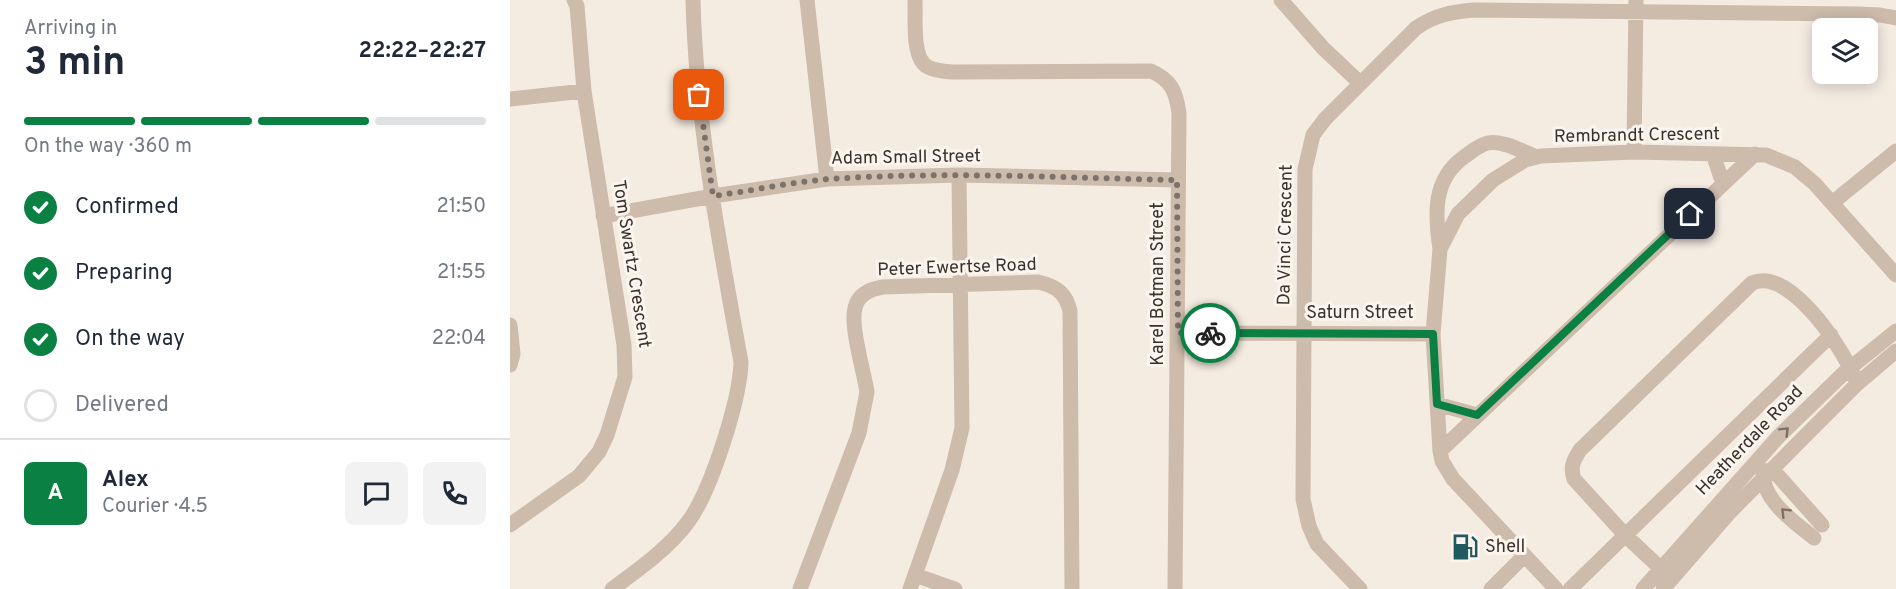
<!DOCTYPE html>
<meta charset="utf-8">
<style>
:root{--surface:#fff;--page:#f2f2f3;--text:#1f2937;--muted:#747a83;--line:#e0e1e3;--accent:#0b8043}
body{margin:0;font-family:Overpass,sans-serif;background:var(--page);color:var(--text);height:100vh;display:flex;flex-direction:column;font-size:22px;white-space:nowrap}
*{box-sizing:border-box;margin:0}
p{font-size:20px;color:var(--muted)}
.icon{flex:none;width:33px;height:33px;fill:none;stroke:currentColor;stroke-width:2;stroke-linecap:round;stroke-linejoin:round}
.map{position:relative;flex:1;overflow:hidden}
.sheet{display:flex;flex-direction:column;background:var(--surface);width:510px}
.sheet>*{flex:none}
.controls{position:absolute;left:1302px;top:18px;display:grid;gap:12px}
.controls a{display:grid;place-items:center;width:66px;height:66px;border-radius:9px;background:var(--surface);box-shadow:0 3px 15px #0003;font-size:30px}
.pin{position:absolute;display:grid;place-items:center;width:51px;height:51px;color:#fff;margin:-26px;border-radius:12px;box-shadow:0 3px 9px #0006}
.courier{position:absolute;display:grid;place-items:center;width:60px;height:60px;margin:-30px;border:4px solid #0b8043;border-radius:50%;background:#fff;color:#222;box-shadow:0 2px 8px #0007}
.overview em{font-style:normal;font-weight:700}
.overview div{display:flex;flex-direction:column-reverse}
.overview{display:flex;align-items:center;justify-content:space-between;height:102px;padding:0 24px}
h1{font-size:39px;font-weight:700;line-height:45px}
.bar{display:grid;grid-template-columns:repeat(4,1fr);gap:9px 6px;align-content:center;height:72px;padding:0 24px}
.bar i{height:8px;border-radius:4px;background:var(--line)}
.bar .on{background:var(--accent)}
.bar p{grid-column:span 4}
.line{display:flex;align-items:center;gap:15px;padding:0 24px;border-top:2px solid var(--line)}
.line div{flex:1}
.round{display:grid;place-items:center;flex:none;width:63px;height:63px;border-radius:9px;background:var(--page)}
ol{padding:0 24px;list-style:none}
li{display:flex;align-items:center;gap:18px;height:66px}
li p{margin-inline-start:auto}
li .icon{padding:6px;border-radius:50%;background:var(--accent);color:#fff;stroke-width:4}
li:last-child{color:var(--muted)}
li i{width:33px;height:33px;border:3px solid var(--line);border-radius:50%}
main{display:flex;flex:1;min-height:0}
.map>svg:first-child{display:block}
</style>
<main>
<section class="sheet">
<div class="overview"><div><h1>3 min</h1><p>Arriving in</p></div><em>22:22–22:27</em></div>
<div class="bar"><i class="on"></i><i class="on"></i><i class="on"></i><i></i><p>On the way · 360 m</p></div>
<ol>
<li><svg class="icon" aria-label="check" viewBox="0 0 24 24"><path d="M5 12l5 5 9-10"/></svg>Confirmed<p>21:50</p></li>
<li><svg class="icon" aria-label="check" viewBox="0 0 24 24"><path d="M5 12l5 5 9-10"/></svg>Preparing<p>21:55</p></li>
<li><svg class="icon" aria-label="check" viewBox="0 0 24 24"><path d="M5 12l5 5 9-10"/></svg>On the way<p>22:04</p></li>
<li><i></i>Delivered</li>
</ol>
<div class="line" style="height:108px"><b class="round" style="background:var(--accent);color:#fff">A</b><div><b>Alex</b><p>Courier · 4.5</p></div><a class="round"><svg class="icon" aria-label="chat" viewBox="0 0 24 24"><path d="M4 5h16v11H9l-5 4z"/></svg></a><a class="round"><svg class="icon" aria-label="phone" viewBox="0 0 24 24"><path d="M5 4h4l2 5-3 2q2 4 5 5l2-3 5 2v4C11 20 4 13 5 4z"/></svg></a></div>
</section>
<div class="map">
<svg width="1386" height="589" viewBox="0 0 1386 589">
<rect width="100%" height="100%" fill="#f4ebe1"/>
<g fill="none" stroke-linecap="round" stroke-linejoin="round">
<path stroke="#cdbbac" stroke-width="15" d="M297,0L317,179
M405,0C406,16 401,59 418,67C425,71 434,71 441,72L641,71C661,80 666,91 669,113L665,589
M771,0L813,48L850,83
M0,99L74,91
M1124,152L1126,0
M1203,154L1213,184
M1322,203L1386,151
M93,216L203,196L317,179L449,175L667,180
M930,249C925,215 922,180 954,157C961,152 969,145 978,143C993,140 1013,152 1027,157
M0,325L3,354L0,365
M668,333L923,334
M927,404L967,415
M930,451L1245,154
M1255,471L1263,470L1312,525
M1253,472C1252,500 1283,521 1304,538
M0,525L69,476L89,452L97,435L115,377L114,345L74,91L67,6L64,0
M405,575L445,589
M1162,579L1116,536L1064,479C1060,467 1063,461 1070,450L1242,283C1281,266 1337,354 1347,384
M102,589C128,570 159,548 178,522C201,491 230,400 231,362C209,242 186,121 183,0
M290,589L349,433L357,392C354,372 340,326 345,308C348,294 360,289 373,287L528,282C546,286 556,293 560,311L562,589
M400,589L442,470L452,428L449,175
M850,589L807,544L799,526L793,499L795,169L803,135L815,119L906,28C925,15 941,12 963,10L1348,14L1370,15L1386,18
M981,589L1014,556
M1046,589L943,479L932,461L930,451L923,334L930,249L948,214L983,180L1015,160L1031,156L1124,152L1256,155L1285,167L1305,184L1386,275
M1060,589L1321,335
M1133,589L1269,436L1335,372L1386,331
M1153,589L1219,513L1294,437L1347,384L1386,351"/>
</g>
<defs><path id="oneway-chevron" d="M-2-3.5L2.5 0L-2 3.5" fill="none" stroke-width="1.6" stroke-linecap="round" stroke-linejoin="round" transform="scale(1.5)"/></defs>
<g stroke="#7d6f65">
<use href="#oneway-chevron" transform="translate(1275 431) rotate(-45)"/>
<use href="#oneway-chevron" transform="translate(1275 512) rotate(-135)"/>
</g>
<g fill="none" stroke-linecap="round" stroke-linejoin="round">
<path stroke="#7c716b" stroke-width="6" stroke-dasharray="0 10.8" d="M189,95L203,196C241,191 281,182 320,179C436,171 552,178 667,180L668,333H700"/>
<path stroke="#0b8043" stroke-width="8" d="M700,333L923,334L927,404L967,415L1180,214"/>
</g>
<defs>
<g id="fuel-bare" transform="scale(2.07)"><path d="M-5.5-6h7V0h2V4h1.3V-2.5L3-4.5l.8-.8L6-3V5H2.5V1h-1V6h-7ZM-4.2-4.7v3.2H.2V-4.7Z" fill="#1f5a5e" stroke="#fbf5ee" stroke-width="2.5" paint-order="stroke"/></g>
</defs>
<g fill-rule="evenodd">
<use href="#fuel-bare" x="955" y="547"/>
</g>
<g text-anchor="middle" dominant-baseline="central" stroke-width="6" stroke-linejoin="round" paint-order="stroke">
<g font-size="18" fill="#3b302b" stroke="#fbf5ee">
<text transform="translate(1127 136) rotate(-1)">Rembrandt Crescent</text>
<text transform="translate(396 158) rotate(-1)">Adam Small Street</text>
<text transform="translate(776 235) rotate(-89)">Da Vinci Crescent</text>
<text transform="translate(121 264) rotate(81)">Tom Swartz Crescent</text>
<text transform="translate(447 268) rotate(-2)">Peter Ewertse Road</text>
<text transform="translate(648 284) rotate(-90)">Karel Botman Street</text>
<text x="850" y="313">Saturn Street</text>
<text transform="translate(1240 441) rotate(-46)">Heatherdale Road</text>
</g>
<g font-size="18" fill="#3b302b" stroke="#fbf5ee" text-anchor="start">
<text x="975" y="547">Shell</text>
</g>
</g>
</svg>
<div class="controls">
<a><svg class="icon" aria-label="layers" viewBox="0 0 24 24"><path d="M12 4l9 5-9 5-9-5zM3 14l9 5 9-5"/></svg></a>
</div>
<div class="pin" style="left:189px;top:95px;background:#ea580c"><svg class="icon" aria-label="bag" viewBox="0 0 24 24"><path d="M5 8h14l-1 12H6zM9 8a3 3 0 0 1 6 0"/></svg></div>
<div class="pin" style="left:1180px;top:214px;background:#1f2937"><svg class="icon" aria-label="home" viewBox="0 0 24 24"><path d="M3 11l9-7 9 7M6 9v11h12V9"/></svg></div>
<div class="courier" style="left:700px;top:333px"><svg class="icon" aria-label="bike" viewBox="0 0 24 24"><circle cx="6" cy="16" r="4"/><circle cx="18" cy="16" r="4"/><path d="M6 16l4-8h5l3 8M10 8l3 8H6M13 5h3"/></svg></div>
</div>
</main>
